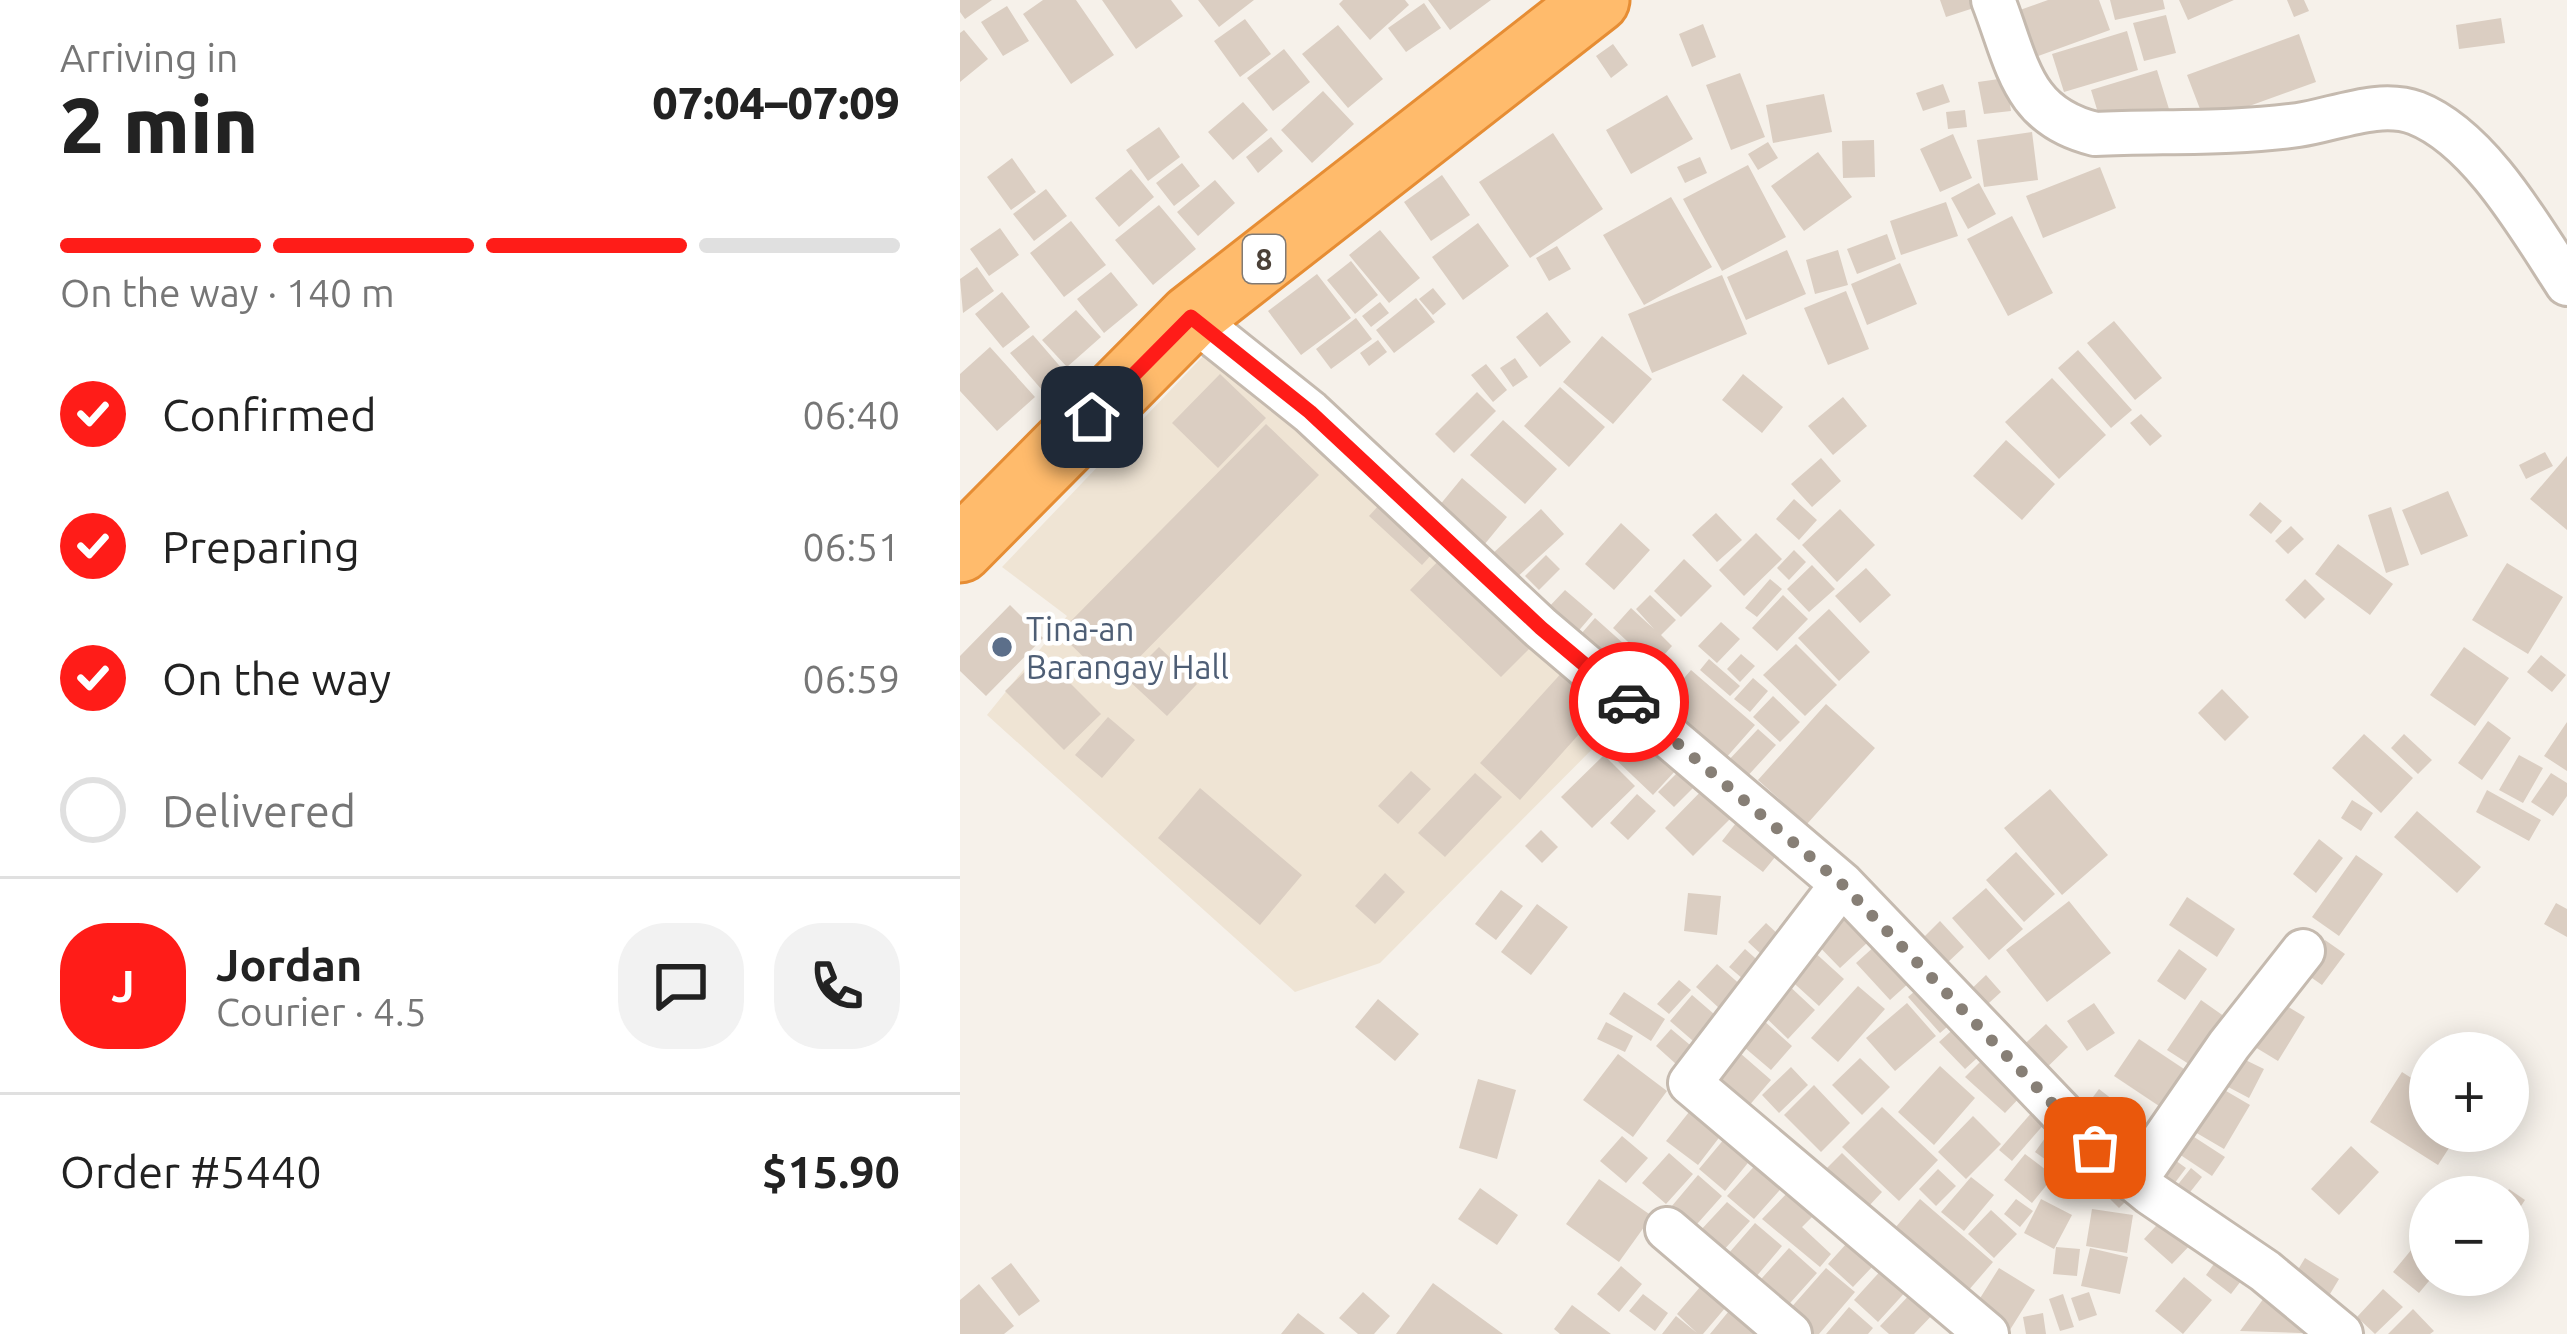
<!DOCTYPE html>
<meta charset="utf-8">
<style>
:root{--surface:#fff;--page:#f2f2f2;--text:#222;--muted:#767676;--line:#e0e0e0;--accent:#ff1c18}
body{margin:0;font-family:Ubuntu,sans-serif;background:var(--page);color:var(--text);height:100vh;display:flex;flex-direction:column;font-size:45px;white-space:nowrap}
*{box-sizing:border-box;margin:0}
p{font-size:39px;color:var(--muted)}
.icon{flex:none;width:66px;height:66px;fill:none;stroke:currentColor;stroke-width:2;stroke-linecap:round;stroke-linejoin:round}
.map{position:relative;flex:1;overflow:hidden}
.side{display:flex;flex-direction:column;background:var(--surface);width:960px}
.side>*{flex:none}
.controls{position:absolute;left:1449px;top:1032px;display:grid;gap:24px}
.controls a{display:grid;place-items:center;width:120px;height:120px;border-radius:50%;background:var(--surface);box-shadow:0 6px 30px #0003;font-size:60px}
.pin{position:absolute;display:grid;place-items:center;width:102px;height:102px;color:#fff;margin:-51px;border-radius:24px;box-shadow:0 6px 18px #0006}
.courier{position:absolute;display:grid;place-items:center;width:120px;height:120px;margin:-60px;border:9px solid #ff1c18;border-radius:50%;background:#fff;color:#222;box-shadow:0 3px 15px #0007}
.summary em{font-style:normal;font-weight:800}
.summary div{display:flex;flex-direction:column-reverse}
.summary{display:flex;align-items:center;justify-content:space-between;height:204px;padding:0 60px}
h1{font-size:78px;font-weight:800;line-height:90px}
.bar{display:grid;grid-template-columns:repeat(4,1fr);gap:18px 12px;align-content:center;height:144px;padding:0 60px}
.bar i{height:15px;border-radius:9px;background:var(--line)}
.bar .active{background:var(--accent)}
.bar p{grid-column:span 4}
.line{display:flex;align-items:center;gap:30px;padding:0 60px;border-top:3px solid var(--line)}
.line div{flex:1}
.round{display:grid;place-items:center;flex:none;width:126px;height:126px;border-radius:48px;background:var(--page)}
ol{padding:0 60px;list-style:none}
li{display:flex;align-items:center;gap:36px;height:132px}
li p{margin-inline-start:auto}
li .icon{padding:12px;border-radius:50%;background:var(--accent);color:#fff;stroke-width:4}
li:last-child{color:var(--muted)}
li i{width:66px;height:66px;border:6px solid var(--line);border-radius:50%}
main{display:flex;flex:1;min-height:0}
.map>svg:first-child{display:block}
</style>
<main>
<section class="side">
<div class="summary"><div><h1>2 min</h1><p>Arriving in</p></div><em>07:04–07:09</em></div>
<div class="bar"><i class="active"></i><i class="active"></i><i class="active"></i><i></i><p>On the way · 140 m</p></div>
<ol>
<li><svg class="icon" aria-label="check" viewBox="0 0 24 24"><path d="M5 12l5 5 9-10"/></svg>Confirmed<p>06:40</p></li>
<li><svg class="icon" aria-label="check" viewBox="0 0 24 24"><path d="M5 12l5 5 9-10"/></svg>Preparing<p>06:51</p></li>
<li><svg class="icon" aria-label="check" viewBox="0 0 24 24"><path d="M5 12l5 5 9-10"/></svg>On the way<p>06:59</p></li>
<li><i></i>Delivered</li>
</ol>
<div class="line" style="height:216px"><b class="round" style="background:var(--accent);color:#fff">J</b><div><b>Jordan</b><p>Courier · 4.5</p></div><a class="round"><svg class="icon" aria-label="chat" viewBox="0 0 24 24"><path d="M4 5h16v11H9l-5 4z"/></svg></a><a class="round"><svg class="icon" aria-label="phone" viewBox="0 0 24 24"><path d="M5 4h4l2 5-3 2q2 4 5 5l2-3 5 2v4C11 20 4 13 5 4z"/></svg></a></div>
<div class="line" style="height:156px"><div>Order #5440</div><b>$15.90</b></div>
</section>
<div class="map">
<svg width="1607" height="1334" viewBox="0 0 1607 1334">
<rect width="100%" height="100%" fill="#f6f1ea"/>
<path fill="#efe4d4" d="M245,354L669,712L420,963L335,992L27,715L107,616L42,567Z"/>
<path fill="#dbcec2" d="M0,0H32L5,19L0,12Z
M83,0H116L154,55L111,84L63,14Z
M142,0H211L223,16L176,49Z
M238,0H294L259,27Z
M383,0H445L449,5L410,40L379,4Z
M468,0H531L490,30Z
M980,0H1018L1020,6L986,17Z
M1088,0H1139L1150,30L1059,63L1043,16Z
M1150,0H1203L1205,9L1155,20Z
M1219,0H1274L1228,20Z
M1327,0H1344L1349,11L1334,17Z
M464,3L481,28L446,52L428,28Z
M47,6L69,41L43,56L21,22Z
M1206,15L1216,53L1184,61L1173,23Z
M1541,18L1545,43L1499,49L1496,25Z
M285,19L311,54L280,77L254,41Z
M743,24L756,57L732,67L719,34Z
M378,25L423,79L388,108L342,54Z
M4,30L28,59L0,82V33Z
M1167,31L1178,70L1104,92L1092,54Z
M1339,34L1356,82L1245,122L1227,75Z
M653,44L668,65L651,78L636,56Z
M324,49L350,82L313,111L287,78Z
M1197,70L1209,109L1143,129L1131,90Z
M780,73L805,137L771,150L746,85Z
M1046,78L1051,111L1024,114L1018,82Z
M983,84L990,102L963,111L956,93Z
M363,91L394,124L352,163L321,130Z
M864,94L872,132L813,143L806,105Z
M707,95L733,139L671,174L646,130Z
M283,102L308,130L273,160L248,132Z
M1005,110L1007,127L988,129L986,112Z
M199,127L220,157L188,181L166,150Z
M1072,132L1078,180L1024,187L1017,140Z
M593,133L643,209L570,258L519,182Z
M993,134L1012,178L980,192L960,149Z
M311,137L323,151L298,173L286,157Z
M914,140L915,177L883,178L882,141Z
M808,142L818,158L798,170L788,154Z
M858,152L892,197L844,231L811,186Z
M740,157L747,173L725,183L717,167Z
M52,158L76,192L51,210L27,177Z
M222,163L240,186L214,206L196,183Z
M788,165L826,237L762,271L723,199Z
M1140,167L1156,208L1083,238L1066,196Z
M171,169L194,197L159,227L135,198Z
M482,175L510,215L471,241L444,202Z
M255,180L275,203L238,236L217,212Z
M1019,183L1036,214L1008,229L991,198Z
M86,189L107,216L74,241L53,214Z
M711,197L752,267L684,305L643,235Z
M986,202L998,236L941,255L930,221Z
M199,205L236,249L193,285L155,240Z
M1052,216L1093,293L1048,316L1007,239Z
M111,221L146,265L104,297L70,253Z
M518,223L549,266L503,300L472,257Z
M40,228L59,255L29,276L10,249Z
M420,230L460,278L429,303L389,255Z
M927,234L936,259L897,274L887,249Z
M597,246L611,269L589,281L576,258Z
M827,250L846,294L786,320L767,277Z
M878,250L888,285L855,294L846,260Z
M391,261L418,295L395,314L367,280Z
M940,263L957,304L907,325L891,284Z
M17,267L34,291L3,313L0,279Z
M151,272L178,305L144,333L117,299Z
M357,274L391,318L341,355L308,311Z
M762,275L787,334L692,373L668,314Z
M473,288L486,304L473,315L459,299Z
M886,291L909,349L868,365L844,308Z
M42,292L70,327L43,348L15,314Z
M456,298L475,322L434,353L416,330Z
M420,302L429,313L411,327L402,316Z
M116,310L141,337L107,367L82,340Z
M587,312L611,342L580,367L556,337Z
M396,318L412,339L371,369L356,349Z
M1154,321L1202,378L1175,400L1127,343Z
M73,335L104,371L82,390L50,353Z
M642,336L692,379L653,424L603,382Z
M418,340L427,352L409,366L400,353Z
M30,347L75,397L37,431L0,391V374Z
M1118,350L1172,410L1151,428L1098,368Z
M555,358L568,377L553,387L540,368Z
M526,364L547,390L533,402L511,375Z
M260,374L306,418L258,468L212,423Z
M783,374L823,407L802,433L762,400Z
M1092,378L1146,435L1099,479L1045,422Z
M600,387L645,427L609,467L564,426Z
M517,392L536,411L494,453L475,434Z
M883,397L907,426L873,455L848,426Z
M1181,414L1202,436L1190,446L1170,423Z
M543,420L597,469L565,504L510,455Z
M306,424L359,475L152,685L99,633Z
M1046,440L1095,484L1062,520L1013,476Z
M1585,452L1593,466L1566,479L1559,465Z
M1607,456V530L1570,499Z
M861,458L881,481L852,507L831,484Z
M502,478L547,517L524,545L479,506Z
M1488,491L1508,536L1461,555L1442,510Z
M431,492L484,541L462,565L409,516Z
M834,499L857,520L839,540L816,519Z
M1300,502L1322,521L1311,534L1289,515Z
M1431,507L1449,565L1426,573L1408,515Z
M581,509L604,534L554,580L531,555Z
M880,509L915,545L877,582L842,545Z
M756,513L782,540L757,562L732,535Z
M661,523L690,550L654,590L625,564Z
M1331,526L1344,539L1328,554L1315,541Z
M796,533L822,559L784,596L759,570Z
M1378,544L1433,584L1410,615L1355,574Z
M834,550L846,562L829,580L817,568Z
M487,552L578,640L541,677L450,590Z
M586,555L600,569L579,590L565,576Z
M724,559L752,586L721,617L694,591Z
M1547,563L1603,597L1568,654L1512,620Z
M852,565L875,589L849,612L827,589Z
M906,568L931,595L900,623L875,596Z
M810,579L822,589L797,617L785,608Z
M1345,579L1365,599L1345,619L1325,600Z
M605,590L633,614L615,635L586,610Z
M690,595L716,620L701,635L712,646L694,666L653,628L671,608L694,629L676,609Z
M823,595L848,619L817,651L792,628Z
M50,605L83,638L26,696L0,671V656Z
M869,609L910,652L879,681L838,638Z
M635,618L664,644L650,660L621,634Z
M761,622L780,639L757,663L738,646Z
M836,644L877,685L845,716L803,675Z
M199,647L237,684L207,716L167,679Z
M1504,647L1549,678L1515,726L1470,695Z
M781,654L795,666L780,682L767,669Z
M82,655L141,714L104,750L45,691Z
M1581,655L1606,675L1592,692L1567,672Z
M672,657L700,681L686,697L659,671Z
M615,658L655,694L560,800L520,763Z
M749,659L780,686L770,696L740,670Z
M731,670L795,725L765,759L701,705Z
M793,678L808,691L790,712L774,699Z
M1262,689L1289,717L1265,741L1238,713Z
M813,696L840,722L820,742L793,717Z
M866,704L915,748L847,824L798,780Z
M148,717L175,740L142,778L115,755Z
M689,720L728,757L693,795L653,757Z
M1528,721L1551,738L1522,780L1498,763Z
M1607,722V771L1584,756Z
M798,729L816,745L784,780L766,763Z
M1404,734L1453,778L1421,813L1372,768Z
M1444,734L1472,760L1458,774L1431,748Z
M644,755L675,786L632,828L601,797Z
M1559,755L1583,768L1563,803L1539,790Z
M725,765L741,780L714,807L698,792Z
M451,771L471,789L438,824L418,806Z
M515,773L542,797L485,857L458,833Z
M1591,773L1607,783V796L1593,816L1571,802Z
M752,780L781,808L733,856L705,828Z
M240,788L342,875L300,925L198,838Z
M1090,789L1148,855L1102,895L1044,828Z
M1527,790L1581,820L1569,841L1516,812Z
M677,794L696,811L668,840L650,823Z
M1392,800L1413,813L1401,831L1381,818Z
M1457,811L1521,867L1497,893L1434,837Z
M783,814L824,846L803,872L762,841Z
M581,830L598,847L582,863L565,846Z
M1359,839L1383,858L1356,893L1333,874Z
M1056,852L1095,894L1064,922L1026,880Z
M1396,855L1423,874L1379,936L1352,917Z
M425,873L445,892L415,924L395,906Z
M1026,888L1063,929L1029,960L992,918Z
M541,890L563,906L536,940L515,924Z
M728,893L761,896L757,935L724,931Z
M1227,897L1275,929L1257,957L1209,925Z
M1109,901L1151,953L1087,1002L1046,950Z
M1596,903L1607,909V937L1584,924Z
M577,904L608,927L571,975L541,952Z
M877,910L908,942L880,968L850,937Z
M980,921L1004,947L986,964L962,939Z
M806,923L832,947L814,966L788,942Z
M926,936L960,973L930,1000L896,963Z
M1365,940L1385,954L1362,985L1342,971Z
M785,949L812,973L797,991L769,967Z
M851,949L884,979L859,1006L826,976Z
M1219,949L1247,969L1225,1000L1197,981Z
M757,964L792,995L770,1018L736,987Z
M1026,975L1041,992L1019,1012L1004,996Z
M719,980L731,990L709,1014L697,1004Z
M968,980L1000,1016L980,1033L948,997Z
M825,982L855,1010L828,1039L798,1010Z
M898,986L925,1009L878,1062L851,1038Z
M664,992L705,1019L691,1041L649,1014Z
M732,995L769,1027L747,1053L710,1021Z
M418,999L459,1034L435,1061L395,1027Z
M1241,1000L1268,1019L1235,1068L1207,1050Z
M1317,1000L1345,1017L1318,1061L1290,1044Z
M947,1003L976,1036L935,1071L906,1038Z
M1134,1003L1155,1033L1127,1051L1107,1021Z
M793,1011L832,1046L811,1070L771,1036Z
M646,1022L673,1036L665,1052L637,1039Z
M1000,1023L1026,1050L1005,1069L979,1042Z
M1086,1024L1108,1047L1076,1078L1053,1055Z
M711,1029L742,1055L726,1073L696,1046Z
M1179,1039L1230,1073L1205,1110L1154,1076Z
M1269,1052L1304,1069L1289,1098L1255,1080Z
M780,1053L811,1080L782,1114L750,1088Z
M658,1054L707,1091L673,1137L623,1100Z
M900,1058L930,1087L902,1115L872,1085Z
M1024,1058L1063,1094L1045,1113L1005,1077Z
M980,1066L1015,1098L974,1145L938,1112Z
M831,1067L848,1085L819,1113L802,1095Z
M1442,1072L1470,1090V1131H1500L1478,1165L1410,1122Z
M518,1079L556,1090L537,1159L499,1148Z
M1249,1081L1290,1105L1264,1149L1223,1125Z
M854,1085L890,1123L861,1152L824,1115Z
M1139,1089L1179,1120L1163,1140L1124,1109Z
M733,1107L765,1130L738,1165L706,1141Z
M922,1107L978,1160L939,1201L882,1147Z
M1073,1111L1086,1122L1052,1161L1039,1150Z
M1013,1116L1041,1144L1006,1179L978,1152Z
M1093,1127L1125,1150L1107,1175L1075,1152Z
M770,1132L796,1153L765,1191L739,1169Z
M1231,1135L1265,1157L1252,1176L1219,1154Z
M662,1136L688,1158L666,1183L640,1161Z
M1391,1146L1419,1172L1379,1215L1351,1189Z
M709,1153L733,1174L706,1204L682,1183Z
M882,1153L922,1192L894,1222L853,1182Z
M1065,1154L1094,1176L1072,1203L1044,1180Z
M1208,1155L1226,1168L1208,1192L1190,1179Z
M801,1159L827,1182L794,1219L767,1196Z
M1138,1164L1170,1197L1159,1208L1126,1175Z
M1231,1168L1242,1177L1227,1196L1216,1187Z
M978,1169L996,1186L976,1206L959,1189Z
M738,1175L762,1196L729,1233L706,1213Z
M1011,1177L1034,1195L1004,1231L981,1212Z
M639,1179L692,1216L659,1262L606,1224Z
M520,1188L558,1215L537,1245L498,1219Z
M832,1188L857,1212L842,1227L871,1254L860,1267L802,1219Z
M1549,1189L1565,1200L1553,1218L1548,1215V1197H1544Z
M960,1199L1033,1262L1001,1299L928,1236Z
M1056,1199L1073,1211L1060,1227L1044,1214Z
M1081,1199L1112,1215L1094,1249L1064,1233Z
M767,1202L790,1221L762,1252L739,1232Z
M1132,1209L1173,1215L1167,1253L1126,1246Z
M1031,1210L1057,1234L1034,1258L1008,1234Z
M1206,1215L1234,1241L1212,1264L1184,1239Z
M795,1223L822,1246L790,1284L762,1261Z
M1466,1232L1470,1235V1275H1474L1459,1293L1433,1272Z
M887,1243L913,1266L893,1287L868,1264Z
M1096,1247L1120,1249L1117,1276L1093,1274Z
M829,1248L857,1273L822,1312L794,1287Z
M1130,1248L1168,1257L1160,1294L1121,1286Z
M1345,1258L1379,1279L1367,1299L1333,1278Z
M1256,1261L1281,1281L1271,1294L1246,1275Z
M51,1263L80,1301L59,1316L31,1278Z
M661,1266L682,1284L659,1312L637,1294Z
M925,1266L949,1288L918,1322L894,1300Z
M866,1268L895,1292L859,1334H838L821,1319Z
M1039,1268L1075,1290L1048,1333L1012,1311Z
M752,1273L777,1294L743,1334H702L716,1316L737,1333L717,1314Z
M1224,1277L1252,1300L1223,1334L1195,1311Z
M473,1283L543,1334H436Z
M19,1284L54,1326L44,1334H0V1300Z
M956,1288L978,1309L954,1334H929L920,1326Z
M1423,1289L1443,1307L1415,1334L1397,1317Z
M1309,1291L1369,1334L1280,1331Z
M403,1292L430,1316L414,1334H398L379,1318Z
M1129,1292L1137,1315L1119,1321L1111,1298Z
M683,1294L708,1313L695,1331L669,1311Z
M1103,1294L1114,1327L1100,1331L1089,1299Z
M778,1300L798,1334H750Z
M612,1305L651,1334H600L594,1329Z
M889,1307L913,1328L908,1334H866Z
M1453,1309L1474,1331L1470,1334H1428Z
M338,1313L365,1334H321Z
M1083,1313L1086,1334H1066L1063,1317Z"/>
<g fill="none" stroke-linecap="round" stroke-linejoin="round">
<g stroke="#c5baaf" stroke-width="48">
<path id="minor" d="M1033,0C1058,64 1061,116 1135,134C1201,131 1272,134 1338,125C1374,120 1419,99 1456,113C1520,138 1571,229 1607,284
M231,317L350,412L581,628L882,884L1135,1148L1190,1193L1305,1271L1381,1334
M882,884L730,1083L1027,1334
M1175,1181L1269,1045L1343,951
M707,1229L830,1334"/>
</g>
<g stroke="#e68d34" stroke-width="69">
<path id="highway" d="M0,550L231,317L637,0"/>
</g>
<use href="#minor" stroke="#fff" stroke-width="42"/>
<use href="#highway" stroke="#ffbb6c" stroke-width="63"/>
</g>
<g fill="none" stroke-linecap="round" stroke-linejoin="round">
<path stroke="#877f76" stroke-width="12" stroke-dasharray="0 21.6" d="M669,702L882,884L1135,1148"/>
<path stroke="#ff1c18" stroke-width="15" d="M132,417L231,317L350,412L581,628L669,702"/>
</g>
<circle fill="#5c6f8a" stroke="#fff" stroke-width="4.5" cx="42" cy="647" r="12"/>
<g text-anchor="middle" dominant-baseline="central" stroke-width="9" stroke-linejoin="round" paint-order="stroke">
<rect fill="#fff" stroke="#817a74" stroke-width="3" x="283" y="235" width="42" height="48" rx="9"/>
<g font-size="30" font-weight="bold" fill="#4b4138">
<text x="304" y="259">8</text>
</g>
<g font-size="33" fill="#4e5e75" stroke="#fff" text-anchor="start">
<text x="66" y="628">Tina-an<tspan x="66" dy="38">Barangay Hall</tspan></text>
</g>
</g>
</svg>
<div class="controls">
<a>+</a>
<a>−</a>
</div>
<div class="pin" style="left:1135px;top:1148px;background:#ea580c"><svg class="icon" aria-label="bag" viewBox="0 0 24 24"><path d="M5 8h14l-1 12H6zM9 8a3 3 0 0 1 6 0"/></svg></div>
<div class="pin" style="left:132px;top:417px;background:#1f2937"><svg class="icon" aria-label="home" viewBox="0 0 24 24"><path d="M3 11l9-7 9 7M6 9v11h12V9"/></svg></div>
<div class="courier" style="left:669px;top:702px"><svg class="icon" aria-label="car" viewBox="0 0 24 24"><path d="M5 17H2v-5l4-1 3-4h7l3 4 3 1v5h-3M9 17h6M6 11h13"/><circle cx="7" cy="17" r="2"/><circle cx="17" cy="17" r="2"/></svg></div>
</div>
</main>
